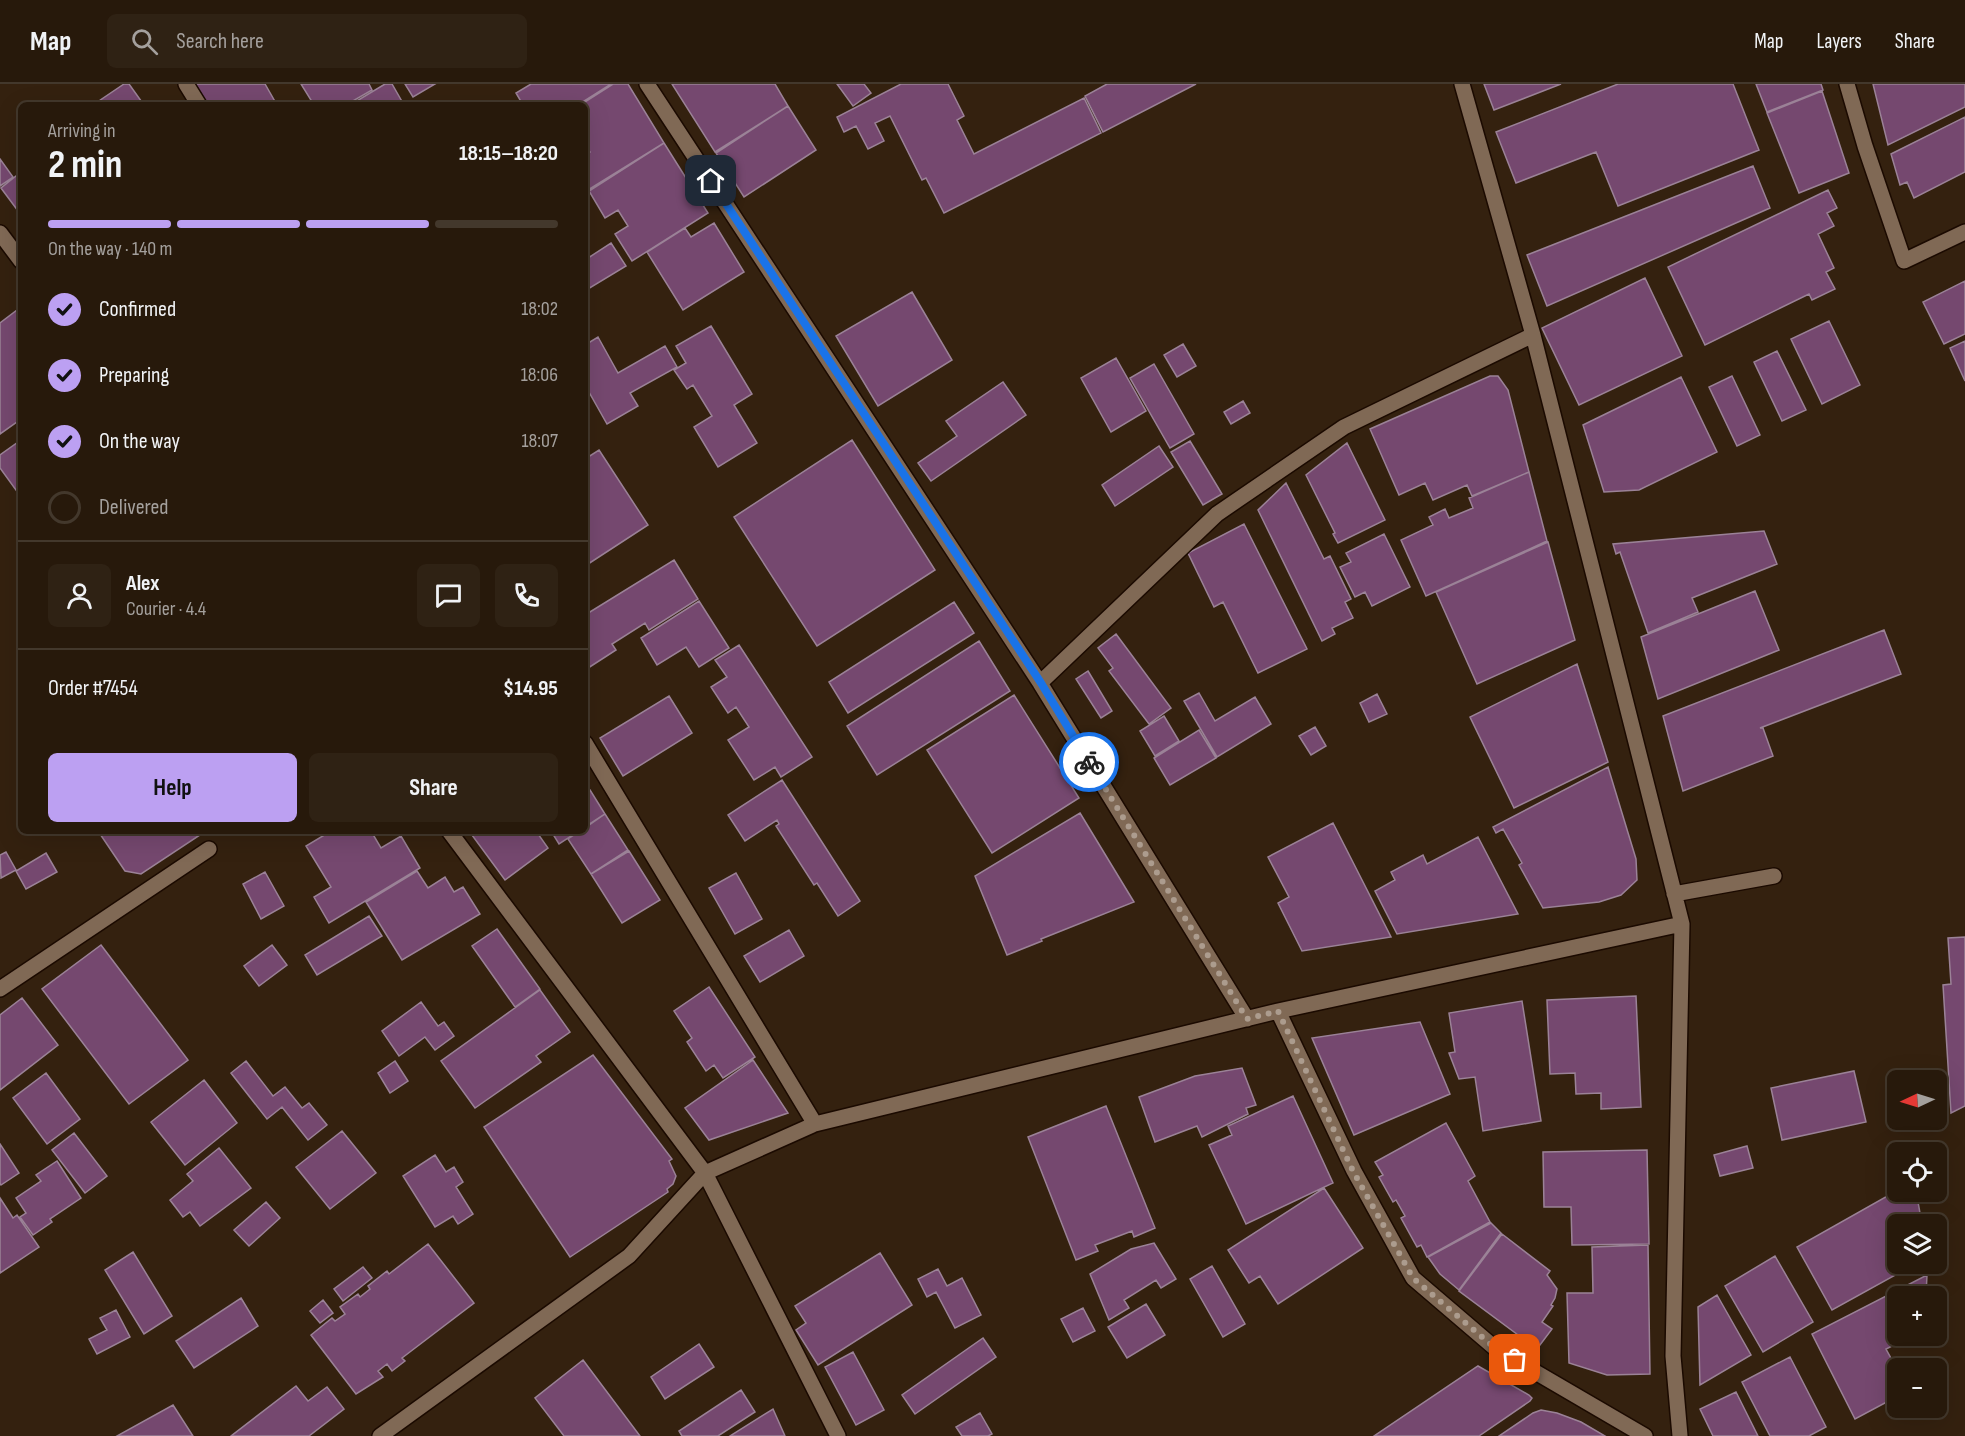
<!DOCTYPE html>
<meta charset="utf-8">
<style>
:root{--surface:#27190b;--page:#2f2214;--text:#f1f3f6;--muted:#a4a09d;--line:#43382c;--accent:#bca0f2}
body{margin:0;font-family:"Sofia Sans Condensed",sans-serif;background:var(--page);color:var(--text);height:100vh;display:flex;flex-direction:column;font-size:22px;white-space:nowrap}
*{box-sizing:border-box;margin:0}
p{font-size:20px;color:var(--muted)}
.icon{flex:none;width:33px;height:33px;fill:none;stroke:currentColor;stroke-width:2;stroke-linecap:round;stroke-linejoin:round}
.map{position:relative;flex:1;overflow:hidden}
.side{position:absolute;left:18px;top:18px;width:570px;height:732px;display:flex;flex-direction:column;background:var(--surface);border-radius:9px;box-shadow:0 6px 24px #0002,0 0 0 2px var(--line)}
.side>*{flex:none}
.needle{width:39px;rotate:266deg}
.buttons{position:absolute;left:1887px;top:986px;display:grid;gap:12px}
.buttons a{display:grid;place-items:center;width:60px;height:60px;border-radius:9px;background:var(--surface);box-shadow:0 6px 24px #0002,0 0 0 2px var(--line);font-size:30px}
.pin{position:absolute;display:grid;place-items:center;width:51px;height:51px;color:#fff;margin:-26px;border-radius:12px;box-shadow:0 3px 9px #0006}
.courier{position:absolute;display:grid;place-items:center;width:60px;height:60px;margin:-30px;border:4px solid #1a73e8;border-radius:50%;background:#fff;color:#222;box-shadow:0 2px 8px #0007}
.summary em{font-style:normal;font-weight:700}
.summary div{display:flex;flex-direction:column-reverse}
.summary{display:flex;align-items:center;justify-content:space-between;height:102px;padding:0 30px}
h1{font-size:39px;font-weight:700;line-height:45px}
.bar{display:grid;grid-template-columns:repeat(4,1fr);gap:9px 6px;align-content:center;height:72px;padding:0 30px}
.bar i{height:8px;border-radius:4px;background:var(--line)}
.bar .active{background:var(--accent)}
.bar p{grid-column:span 4}
.line{display:flex;align-items:center;gap:15px;padding:0 30px;border-top:2px solid var(--line)}
.line div{flex:1}
.round{display:grid;place-items:center;flex:none;width:63px;height:63px;border-radius:9px;background:var(--page)}
ol{padding:0 30px;list-style:none}
li{display:flex;align-items:center;gap:18px;height:66px}
li p{margin-inline-start:auto}
li .icon{padding:6px;border-radius:50%;background:var(--accent);color:#111;stroke-width:4}
li:last-child{color:var(--muted)}
li i{width:33px;height:33px;border:3px solid var(--line);border-radius:50%}
.cta{display:flex;gap:12px;margin-top:auto;padding:12px 30px}
.cta a{flex:1;height:69px;border-radius:9px;background:var(--accent);color:#111;font-size:24px;font-weight:700;line-height:69px;text-align:center}
.cta a+a{background:var(--page);color:var(--text)}
header{display:flex;align-items:center;gap:36px;box-sizing:border-box;height:84px;padding:0 30px;background:var(--surface);border-bottom:2px solid var(--line)}
header strong{font-size:28px}
nav{display:flex;gap:33px;margin-inline-start:auto;font-size:21px}
.search{width:420px;height:54px;background:var(--page);display:flex;align-items:center;gap:15px;box-sizing:border-box;padding:0 21px;border-radius:9px;color:var(--muted);font-size:22px}
.map>svg:first-child{display:block}
</style>
<header>
<strong>Map</strong>
<div class="search"><svg class="icon" aria-label="search" viewBox="0 0 24 24"><circle cx="10" cy="10" r="6"/><path d="M15 15l6 6"/></svg>Search here</div>
<nav><a>Map</a><a>Layers</a><a>Share</a></nav>
</header>
<div class="map">
<svg width="1965" height="1352" viewBox="0 0 1965 1352">
<rect width="100%" height="100%" fill="#34210f"/>
<path fill="#75486f" stroke="#9b8297" stroke-width="1.5" d="M124,0H129L144,21H93Z
M195,0H265L277,21H207Z
M301,0H369L372,6L346,21H314Z
M385,0H392L404,21H350Z
M405,0H435L413,13Z
M531,0H611L578,21H523L516,9Z
M613,0H628L664,59L588,106L585,102V71L590,68L585,60V21H580Z
M672,0H775L788,22L715,68Z
M837,0H864L871,9L853,22Z
M901,0H948L964,32L957,36L974,70L1084,14L1101,49L944,129L926,94L922,96L890,32L875,39L884,57L868,65L856,42L844,48L837,33Z
M1107,0H1196L1103,48L1085,12Z
M1484,0H1561L1494,26Z
M1618,0H1733L1759,66L1618,122L1596,68L1516,99L1496,48Z
M1756,0H1821L1823,6L1767,28Z
M1873,0H1965V23L1888,61Z
M1822,7L1849,89L1799,109L1767,29Z
M788,22L816,66L744,113L716,69Z
M1965,33V88L1914,114L1907,98L1900,101L1891,70Z
M664,59L708,129L632,177L615,150L628,142L618,126L605,134L589,107Z
M0,75L13,93L0,102Z
M1753,82L1770,124L1547,222L1527,171Z
M21,88V131L1,104Z
M1828,106L1837,124L1827,129L1834,142L1818,150L1834,184L1826,188L1835,205L1812,216L1809,210L1705,261L1668,183Z
M714,139L744,188L683,226L647,168L685,144L691,153Z
M611,159L626,182L588,205L585,200V176Z
M1645,194L1682,272L1579,321L1542,244Z
M1965,197V250L1944,260L1923,218Z
M912,208L952,276L878,322L836,252Z
M21,223V335L0,350V239Z
M1829,237L1860,301L1822,320L1791,255Z
M711,242L752,310L734,321L757,359L718,383L694,343L712,332L693,301L687,305L674,286L686,279L676,262Z
M598,253L618,289L665,262L677,283L630,309L638,322L607,340L585,301V261Z
M1965,257V297L1950,264Z
M1183,260L1196,282L1177,293L1164,271Z
M1777,267L1806,326L1782,337L1754,278Z
M1116,274L1146,327L1111,348L1081,294Z
M1154,280L1194,350L1170,364L1130,294Z
M1490,292H1498L1508,306L1529,388L1472,412L1467,401L1433,416L1425,399L1399,411L1370,345Z
M1732,292L1760,351L1737,362L1709,303Z
M1681,293L1717,368L1639,406L1604,408L1583,341Z
M1003,298L1026,331L931,397L918,379L957,352L946,337Z
M1243,317L1250,329L1231,340L1224,328Z
M21,356V413L0,384V371Z
M852,356L935,486L817,562L734,433Z
M1190,357L1222,410L1203,421L1171,368Z
M1347,359L1385,436L1338,459L1333,450L1335,449L1306,391Z
M1159,362L1173,383L1115,422L1102,401Z
M599,366L648,441L585,482V375Z
M1529,388L1547,457L1426,512L1401,456L1433,441L1429,433L1445,425L1449,434L1473,424L1469,414Z
M1286,399L1324,475L1330,472L1351,515L1345,518L1353,534L1332,544L1335,550L1322,557L1258,426Z
M1244,440L1307,565L1258,589L1223,518L1214,523L1188,469Z
M1764,447L1777,480L1692,514L1698,528L1648,549L1620,468L1616,470L1613,460Z
M1384,450L1410,503L1372,522L1365,508L1355,513L1340,483L1351,478L1346,469Z
M1548,458L1575,556L1477,600L1436,508Z
M674,476L698,515L649,546L645,539L612,560L616,566L585,586V531Z
M1755,507L1779,566L1658,615L1641,553Z
M699,517L729,564L699,583L686,563L657,581L641,554Z
M954,518L974,549L848,629L829,598Z
M1884,546L1901,590L1760,644H1763L1773,672L1683,707L1663,632Z
M1116,550L1171,624L1149,640L1109,587L1113,584L1098,564Z
M979,557L1010,607L877,691L847,642Z
M739,561L812,673L781,693L775,683L754,696L728,656L749,643L736,623L728,629L711,603L727,593L715,576Z
M1577,580L1608,678L1514,724L1470,633Z
M1088,587L1112,627L1101,634L1076,595Z
M1199,609L1215,637L1255,613L1271,640L1217,673L1184,617Z
M1377,610L1387,630L1369,638L1360,619Z
M1014,611L1079,714L992,769L927,666Z
M669,612L692,649L623,692L600,654Z
M1164,632L1179,657L1155,672L1140,647Z
M1315,643L1326,662L1311,671L1299,652Z
M1199,646L1216,674L1170,701L1154,674Z
M1608,683L1636,775L1637,796L1621,811L1599,818L1543,824L1519,781L1522,779L1503,745L1496,749L1493,743Z
M782,696L860,817L838,832L817,799L814,801L776,742L779,740L777,736L745,757L728,731Z
M590,706L605,730L585,743V709Z
M1080,729L1134,818L1041,855L1042,857L1007,871L975,792Z
M605,730L628,766L591,790L568,755L580,747H585V744Z
M1333,739L1391,853L1302,867L1278,819L1289,813L1268,773Z
M98,747H206L141,790L125,787Z
M331,747H371L381,764L401,752L420,784L329,839L314,813L331,803L306,762Z
M469,747H536L548,764L505,796Z
M551,747H579L559,760Z
M1478,753L1518,830L1397,850L1375,807L1395,796L1391,788L1423,771L1427,780Z
M629,767L660,816L622,839L591,790Z
M6,768L16,786L1,794L0,771Z
M46,769L57,788L26,805L16,787Z
M417,787L428,804L445,793L454,808L463,803L480,830L402,876L366,818Z
M265,788L284,822L261,835L243,800Z
M736,789L762,835L735,850L709,804Z
M369,832L382,852L317,891L305,871Z
M497,845L540,905L515,923L472,862Z
M789,846L804,872L760,898L744,872Z
M1965,853V1022L1951,1029L1943,901L1951,900L1948,854Z
M101,861L188,976L129,1020L42,905Z
M272,861L287,881L259,902L244,882Z
M709,903L755,973L723,994L714,981L706,987L687,958L692,954L674,927Z
M540,906L570,948L536,972L541,978L475,1024L441,977Z
M1636,912L1641,1023L1601,1025V1009L1576,1010L1575,989L1550,990L1547,916Z
M22,914L58,961L0,1006V931Z
M1522,917L1541,1037L1483,1047L1475,993L1459,995L1449,969L1455,968L1449,929Z
M421,918L438,942L444,938L454,952L435,966L425,953L399,972L382,947Z
M1420,938L1450,1010L1354,1051L1312,954Z
M593,971L672,1075L669,1077L676,1092L673,1100L667,1105L668,1108L570,1173L484,1043Z
M753,976L788,1029L709,1056L685,1024Z
M246,977L273,1012L285,1003L302,1024L309,1019L327,1041L308,1056L282,1023L267,1035L231,989Z
M395,977L408,997L390,1009L378,989Z
M1242,984L1256,1021L1246,1024L1248,1030L1202,1053L1197,1042L1155,1058L1139,1013L1195,992Z
M1854,987L1866,1038L1782,1056L1771,1004Z
M46,989L80,1035L47,1060L13,1014Z
M204,996L237,1039L185,1081L151,1038Z
M1293,1012L1333,1099L1246,1140L1209,1061L1232,1051L1228,1042Z
M1106,1022L1155,1144L1134,1153L1132,1147L1095,1161L1098,1167L1076,1176L1028,1053Z
M1446,1039L1475,1092L1468,1097L1490,1138L1427,1173L1421,1161L1417,1163L1401,1134L1405,1132L1396,1116L1393,1118L1379,1093L1383,1091L1375,1078Z
M342,1047L376,1089L330,1125L296,1083Z
M74,1049L107,1092L85,1109L52,1066Z
M0,1060L19,1089L1,1101L0,1099Z
M1747,1062L1753,1084L1720,1092L1714,1071Z
M219,1064L251,1104L200,1142L190,1128L183,1133L170,1116L193,1097L187,1090Z
M1647,1066L1649,1160L1572,1161L1571,1123H1544L1543,1068Z
M435,1071L446,1088L454,1083L463,1098L456,1103L473,1130L458,1140L453,1132L435,1143L403,1092Z
M57,1077L81,1114L50,1135L52,1138L33,1151L20,1133L26,1129L16,1114L41,1097L36,1091Z
M1324,1104L1363,1164L1278,1220L1260,1192L1249,1199L1228,1166Z
M1898,1106L1916,1107L1922,1140H1898V1179H1917L1832,1226L1797,1163Z
M0,1114L13,1134L17,1131L39,1163L0,1189Z
M266,1118L280,1134L249,1162L234,1146Z
M1491,1139L1501,1149L1459,1206L1440,1190L1428,1173Z
M1502,1150L1550,1187L1547,1191L1557,1205L1555,1214L1551,1221L1553,1222L1542,1238L1552,1245L1537,1265L1459,1207Z
M1154,1159L1176,1195L1161,1204L1156,1196L1124,1216L1129,1224L1109,1236L1090,1190L1131,1165Z
M428,1160L474,1219L402,1274L405,1277L392,1287L387,1280L378,1287L383,1293L356,1310L311,1251L332,1234L335,1237L345,1230L340,1223L358,1210L360,1213L370,1205L368,1202L387,1187L389,1190Z
M1648,1161L1650,1290L1607,1291L1569,1279L1567,1209H1593L1592,1163Z
M133,1168L172,1232L144,1250L105,1186Z
M880,1169L912,1221L818,1281L796,1246L806,1239L795,1222Z
M1775,1172L1813,1238L1763,1268L1725,1202Z
M1212,1182L1245,1240L1223,1253L1190,1195Z
M363,1183L372,1194L343,1217L334,1205Z
M938,1185L947,1202L962,1194L981,1231L955,1244L936,1208L927,1213L918,1195Z
M1927,1191L1926,1212H1898V1251H1914L1886,1265L1898,1287V1312L1855,1335L1812,1250Z
M1717,1211L1751,1271L1700,1301L1698,1223Z
M241,1214L258,1242L194,1284L176,1257Z
M323,1216L333,1229L320,1239L310,1227Z
M1146,1220L1165,1251L1127,1274L1108,1243Z
M1083,1224L1095,1247L1073,1258L1061,1235Z
M116,1226L130,1253L97,1270L89,1255L107,1246L100,1234Z
M983,1254L996,1273L915,1330L902,1311Z
M699,1260L714,1283L665,1315L651,1293Z
M853,1268L884,1326L856,1341L825,1283Z
M1790,1273L1826,1343L1809,1352H1770L1742,1298Z
M583,1276L640,1352H564L535,1314Z
M1478,1282L1529,1311L1532,1314L1530,1317L1479,1352H1374Z
M296,1302L308,1317L327,1303L344,1325L309,1352H231Z
M741,1306L755,1328L718,1352H682L679,1347Z
M1736,1308L1758,1352H1713L1700,1325Z
M173,1321L193,1352H117Z
M773,1325L785,1352H730Z
M1541,1326L1557,1329L1581,1338L1605,1352H1499L1533,1329Z
M980,1329L992,1350L988,1352H962L956,1343Z"/>
<g fill="none" stroke-linecap="round" stroke-linejoin="round">
<g stroke="#1b0a00" stroke-width="18">
<path id="minor" d="M186,0L199,21
M647,0L1040,599L1247,935
M1462,0L1533,251L1682,840L1673,1272L1680,1352
M1847,0L1865,62L1904,177L1965,148
M0,149L21,177
M1040,599L1217,430L1344,343L1533,251
M585,659L815,1040
M449,747L705,1089L838,1352
M1674,810L1774,792
M0,905L209,765
M1278,927L1354,1087L1413,1194L1496,1265L1645,1352
M380,1352L629,1172L705,1089L815,1040L1278,927L1682,840"/>
</g>
<use href="#minor" stroke="#806955" stroke-width="15"/>
</g>
<g fill="none" stroke-linecap="round" stroke-linejoin="round">
<path stroke="#ac9c8e" stroke-width="6" stroke-dasharray="0 10.8" d="M1089,678L1247,935L1278,927L1353,1087L1413,1194L1496,1265L1515,1276"/>
<path stroke="#1a73e8" stroke-width="8" d="M711,97L1041,599L1089,678"/>
</g>
</svg>
<div class="buttons">
<a><svg class="needle" viewBox="-14 -14 28 28"><path d="M0-13l5 13h-10z" fill="#e53935"/><path d="M0 13l5-13h-10z" fill="#a4a09d"/></svg></a>
<a><svg class="icon" aria-label="locate" viewBox="0 0 24 24"><circle cx="12" cy="12" r="6"/><path d="M12 2v4M12 18v4M2 12h4M18 12h4"/></svg></a>
<a><svg class="icon" aria-label="layers" viewBox="0 0 24 24"><path d="M12 4l9 5-9 5-9-5zM3 14l9 5 9-5"/></svg></a>
<a>+</a>
<a>−</a>
</div>
<div class="pin" style="left:1515px;top:1276px;background:#ea580c"><svg class="icon" aria-label="bag" viewBox="0 0 24 24"><path d="M5 8h14l-1 12H6zM9 8a3 3 0 0 1 6 0"/></svg></div>
<div class="pin" style="left:711px;top:97px;background:#1f2937"><svg class="icon" aria-label="home" viewBox="0 0 24 24"><path d="M3 11l9-7 9 7M6 9v11h12V9"/></svg></div>
<div class="courier" style="left:1089px;top:678px"><svg class="icon" aria-label="bike" viewBox="0 0 24 24"><circle cx="6" cy="16" r="4"/><circle cx="18" cy="16" r="4"/><path d="M6 16l4-8h5l3 8M10 8l3 8H6M13 5h3"/></svg></div>
<section class="side">
<div class="summary"><div><h1>2 min</h1><p>Arriving in</p></div><em>18:15–18:20</em></div>
<div class="bar"><i class="active"></i><i class="active"></i><i class="active"></i><i></i><p>On the way · 140 m</p></div>
<ol>
<li><svg class="icon" aria-label="check" viewBox="0 0 24 24"><path d="M5 12l5 5 9-10"/></svg>Confirmed<p>18:02</p></li>
<li><svg class="icon" aria-label="check" viewBox="0 0 24 24"><path d="M5 12l5 5 9-10"/></svg>Preparing<p>18:06</p></li>
<li><svg class="icon" aria-label="check" viewBox="0 0 24 24"><path d="M5 12l5 5 9-10"/></svg>On the way<p>18:07</p></li>
<li><i></i>Delivered</li>
</ol>
<div class="line" style="height:108px"><a class="round"><svg class="icon" aria-label="person" viewBox="0 0 24 24"><circle cx="12" cy="8" r="4"/><path d="M4 21q1-7 8-7t8 7"/></svg></a><div><b>Alex</b><p>Courier · 4.4</p></div><a class="round"><svg class="icon" aria-label="chat" viewBox="0 0 24 24"><path d="M4 5h16v11H9l-5 4z"/></svg></a><a class="round"><svg class="icon" aria-label="phone" viewBox="0 0 24 24"><path d="M5 4h4l2 5-3 2q2 4 5 5l2-3 5 2v4C11 20 4 13 5 4z"/></svg></a></div>
<div class="line" style="height:78px"><div>Order #7454</div><b>$14.95</b></div>
<div class="cta"><a>Help</a><a>Share</a></div>
</section>
</div>
